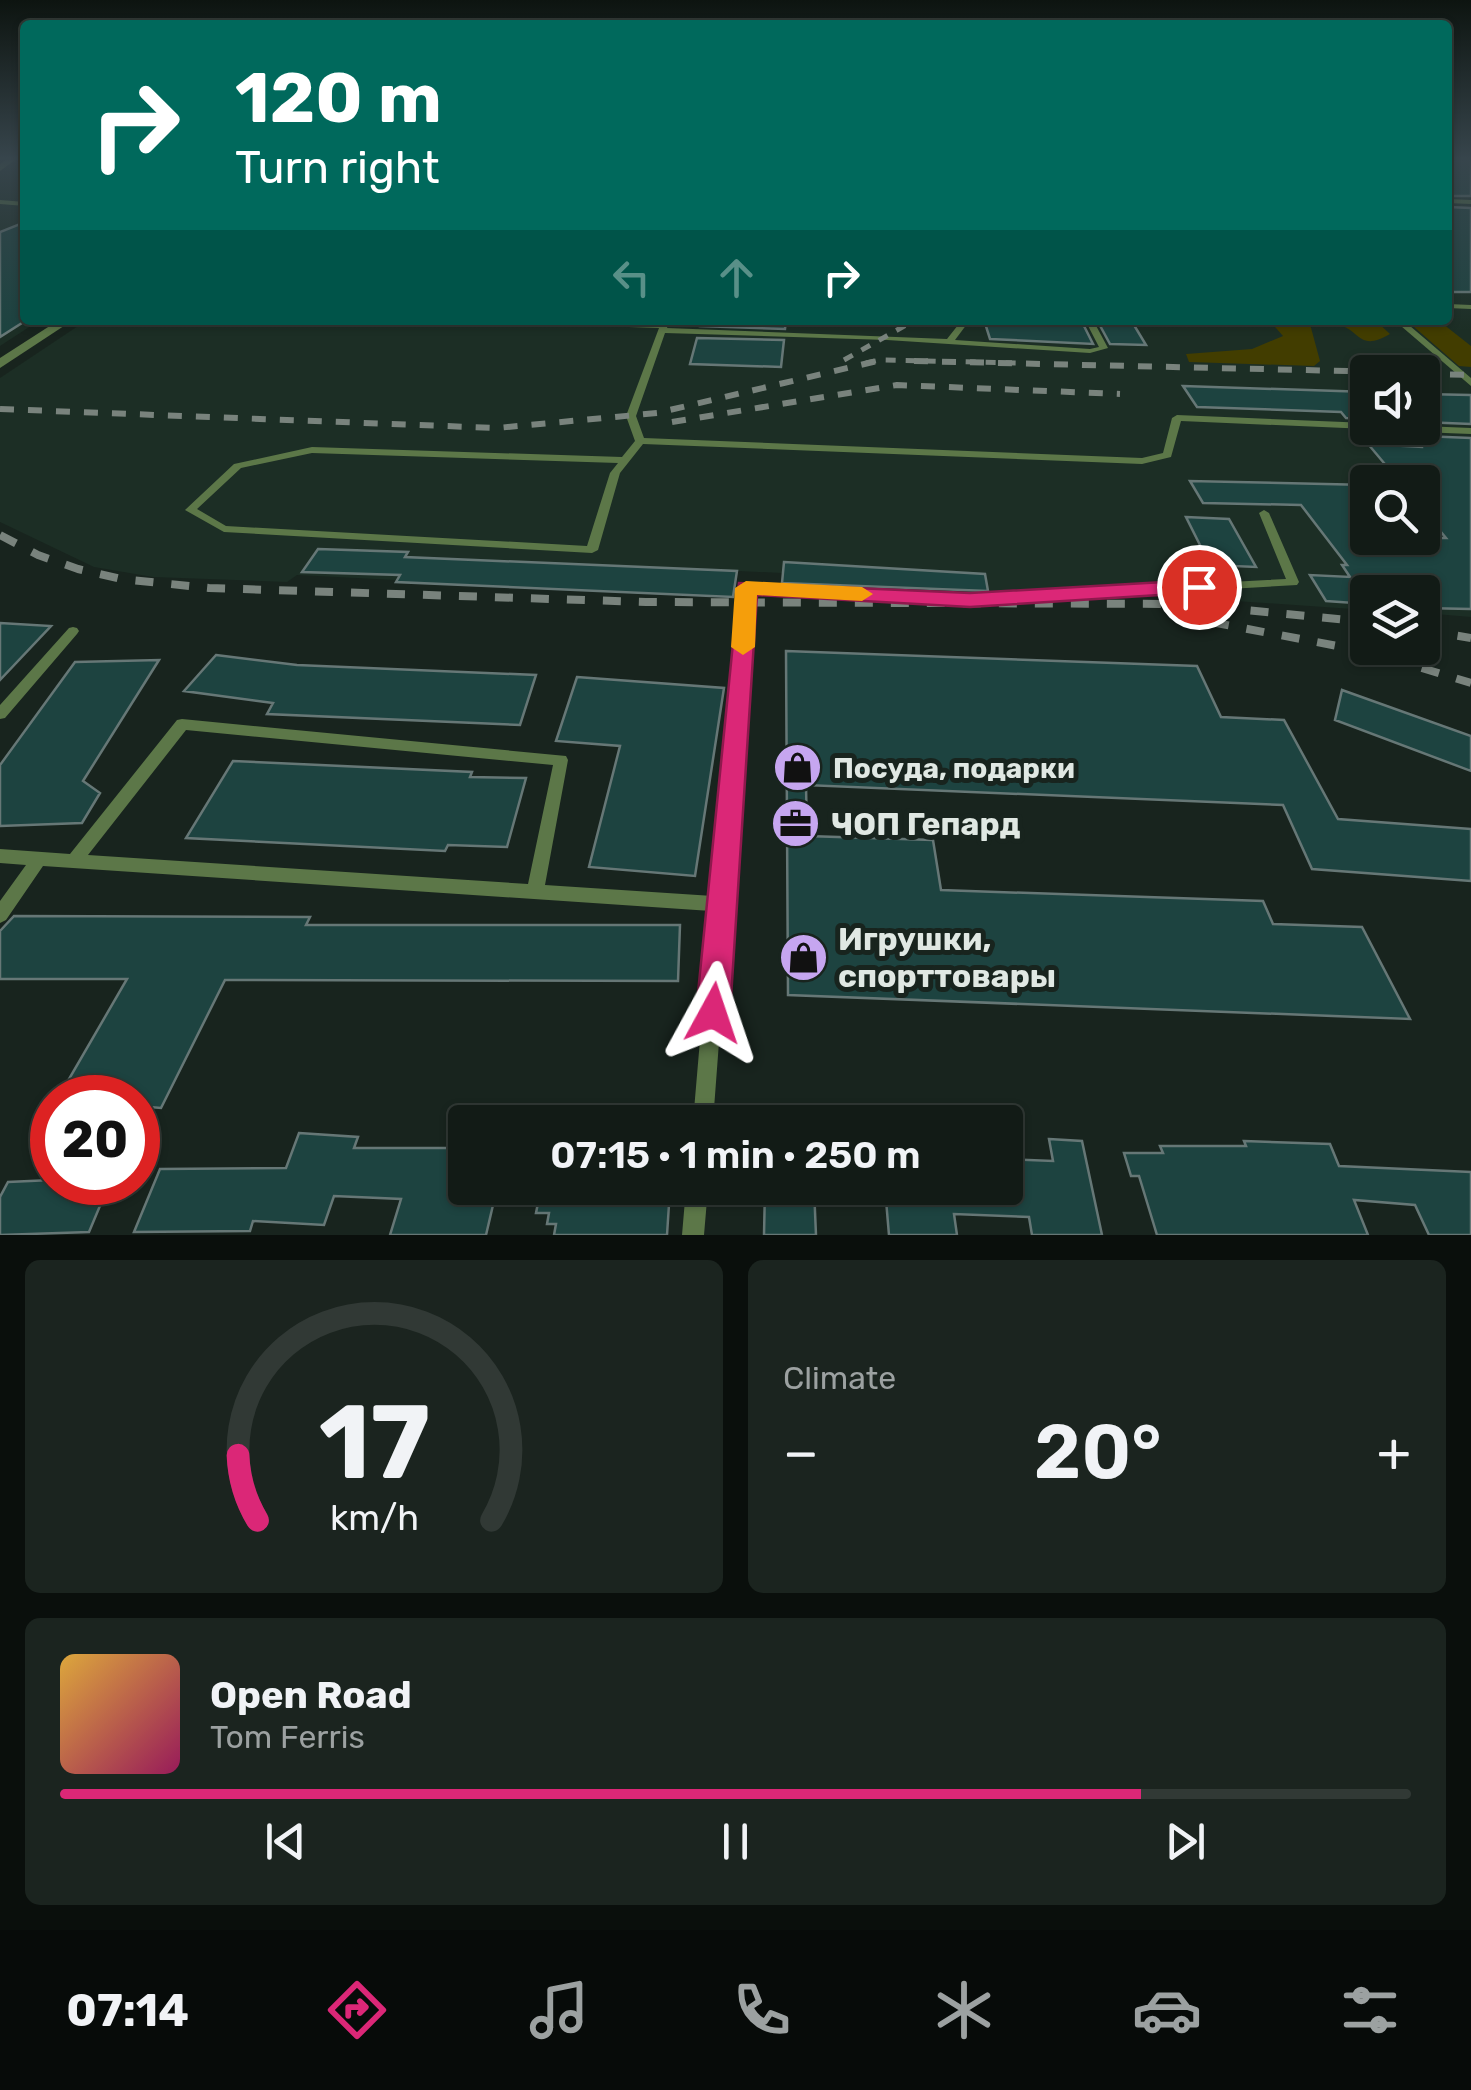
<!DOCTYPE html>
<meta charset="utf-8">
<style>
:root{--surface:#121b16;--page:#1b241f;--text:#f1f3f6;--muted:#9ca1a1;--line:#313935;--accent:#db2777}
body{margin:0;font-family:Rubik,sans-serif;background:var(--page);color:var(--text);height:100vh;display:flex;flex-direction:column;font-size:38px;white-space:nowrap}
*{box-sizing:border-box;margin:0}
p{font-size:32px;color:var(--muted)}
.icon{flex:none;width:55px;height:55px;fill:none;stroke:currentColor;stroke-width:2;stroke-linecap:round;stroke-linejoin:round}
.map{position:relative;height:1235px;overflow:hidden}
.details{display:flex;flex-direction:column;gap:25px;padding:25px;background:#0a0f0c;flex:1}
.details>*{flex:none}
.top-card{position:absolute;left:20px;top:20px;width:1432px;height:305px;border-radius:10px;box-shadow:0 2px 8px #0004,0 0 0 2px var(--line);background:#00695c;color:#fff;overflow:hidden}
.fabs{position:absolute;left:1350px;top:355px;display:grid;gap:20px}
.fabs a{display:grid;place-items:center;width:90px;height:90px;border-radius:10px;background:var(--surface);box-shadow:0 2px 8px #0004,0 0 0 2px var(--line);font-size:50px}
.speed{position:absolute;left:30px;top:1075px;display:flex;gap:20px;font-size:50px;font-weight:700;text-align:center}
.speed>*{display:grid;place-content:center;width:130px;height:130px;border-radius:50%;background:var(--surface);box-shadow:0 2px 8px #0004,0 0 0 2px var(--line);line-height:1}
.speed .limit{border:15px solid #d22;background:#fff;color:#111}
.pin{position:absolute;display:grid;place-items:center;width:85px;height:85px;color:#fff;margin:-42px;border:5px solid #fff;border-radius:50%;box-shadow:0 2px 10px #0007}
.me{position:absolute;width:110px;margin:-55px;rotate:5deg;stroke-linejoin:round;filter:drop-shadow(0 0 8px #0008)}
.turn{display:flex;align-items:center;gap:35px;height:210px;padding:0 50px;font-size:45px}
.turn .icon{width:130px;height:130px;stroke-width:2.5}
.turn b{display:block;font-size:70px;line-height:85px}
.lanes{display:flex;align-items:center;height:95px;padding:0 50px;background:#0003;justify-content:center;gap:50px;direction:ltr}
.lanes .off{opacity:.35}
.big{font-size:75px;font-weight:600;line-height:1.1}
.details .card{flex:1;display:flex;flex-direction:column;justify-content:center;gap:15px;min-width:0;padding:0 35px;border-radius:15px;background:var(--page)}
.details .dial{align-items:center;gap:0}
.dial svg{height:260px;overflow:visible;fill:none;stroke:var(--line);stroke-width:7;stroke-linecap:round;text-anchor:middle}
.dial text{fill:var(--text);stroke:none}
.song{display:flex;align-items:center;gap:30px}
.cover{width:120px;height:120px;border-radius:15px;background:linear-gradient(135deg,hsl(40 70% 55%),hsl(330 70% 35%))}
.played{height:10px;border-radius:5px;background:linear-gradient(90deg,var(--accent) 80%,var(--line) 80%)}
.keys{display:flex;justify-content:space-around;direction:ltr}
.heat{display:flex;justify-content:space-between;align-items:center;font-size:55px;direction:ltr}
.details .tiles{flex:1;display:grid;gap:25px;grid-template-columns:1fr 1fr}
.card:last-child{grid-column:span 2}
.trip{position:absolute;left:448px;top:1105px;width:575px;height:100px;border-radius:10px;background:var(--surface);box-shadow:0 2px 8px #0004,0 0 0 2px var(--line);font-weight:600;line-height:100px;text-align:center}
.tab-bar{display:flex;height:160px;justify-content:space-around;align-items:center;background:#070b09;color:var(--muted)}
.tab-bar .icon{width:70px;height:70px}
.tab-bar .current{color:var(--accent)}
.tab-bar b{font-size:45px;color:var(--text)}
.map>svg:first-child{display:block}
</style>
<div class="map">
<svg width="1471" height="1235" viewBox="0 0 1471 1235">
<rect width="100%" height="100%" fill="#18241e"/>
<path fill="#1c2e25" fill-rule="evenodd" d="M0 157H25V162L14 169 25 170V320H40L0 346Z
M1448 157H1471V617L1423 613 1422 592H1368L1367 610 1178 597 1033 593 989 596 782 584V573L738 571 733 597 297 575 287 582 153 577 94 567 0 522V378L87 320H1448ZM1368 372H1422V428H1368ZM1368 482H1422V538H1368Z"/>
<path fill="#423d00" d="M1269 320H1375L1390 334C1358 353 1361 329 1336 324 1328 323 1318 324 1310 324L1320 361 1314 366 1189 362 1186 354 1252 349 1283 336Z
M1406 320H1438L1471 346V367L1459 366Z"/>
<path fill="#1d4340" stroke="#667776" stroke-width="2.5" d="M1448 157H1471V196H1448Z
M1448 207 1471 208V292H1448Z
M25 222V321L0 337V232Z
M701 320H786L785 329 700 326Z
M984 320H1081L1093 344 990 339Z
M1097 320H1131L1146 345 1110 344Z
M697 338 784 340 781 367 690 364Z
M1183 386 1368 392V419L1346 418 1341 412 1197 407Z
M1422 394 1471 395V424L1422 422Z
M1422 436 1471 438V609L1422 608V592H1368V604L1326 601 1310 575 1350 577 1342 565H1347L1301 505 1203 503 1190 481 1368 485V538H1446L1422 509V482H1400L1368 444 1422 447Z
M1186 517 1229 519 1256 567 1210 565Z
M318 549 408 552 405 557 737 571 733 597 396 582 400 575 302 572Z
M784 562 985 574 988 591 782 583Z
M0 623 51 626 0 680Z
M786 651 1197 666 1221 717 1284 720 1338 819 1471 829V881L1312 869 1283 805 806 785 807 836 933 840 941 890 1263 901 1273 924 1362 927 1410 1019 788 995Z
M216 655 297 665 536 675 520 725 267 714 273 703 184 691Z
M159 660 83 781 100 793 82 823 0 826V765L75 662Z
M577 677 724 688 695 876 589 867 620 746 556 741Z
M1342 690 1471 736V771L1335 720Z
M233 761 472 772 470 777 526 778 507 847 448 845 445 851 186 838Z
M14 916 310 917 306 925H680L678 981 225 980 161 1108 138 1106V1098H58L127 979H0V931Z
M299 1133 358 1137 354 1148H465V1188H497L486 1235H390L401 1199 334 1196 324 1225 253 1221 250 1231 134 1232 160 1169 286 1168Z
M1049 1139 1082 1141 1102 1235H1032L1029 1217 954 1214 957 1235H889L885 1188H1005V1159L1053 1161Z
M1244 1141 1330 1144 1339 1166 1471 1172V1235H1429L1415 1205 1354 1200 1368 1235H1157L1139 1176H1131L1124 1153H1163L1160 1146H1246Z
M52 1180 110 1182 89 1232 0 1235V1197L8 1182Z
M541 1188 670 1189 667 1235H554L556 1224H547L549 1213H536Z
M765 1188H814L816 1235H764Z"/>
<g fill="none" stroke-linecap="round" stroke-linejoin="round">
<path fill="#5c7748" fill-rule="evenodd" d="M1448 199 1471 200V204L1448 203Z
M0 200 25 202V206L0 204Z
M1448 304 1471 305V309L1448 308Z
M476 320 661 324 662 320H670L667 328 947 339 962 320H970L955 340 1090 349 1099 347 1085 320H1093L1108 348 1090 353 887 340 665 333 636 416 644 438 1142 458 1163 453 1172 418 1177 415 1368 423V428H1372L1368 429 1181 421 1171 457 1142 464 643 444 620 473 598 550 592 553 224 532 185 510 234 464 312 447 622 457 635 441 626 416 659 328 480 322ZM312 453 618 463 610 473 587 546 226 526 197 509 241 468Z
M1394 320H1403L1471 378V386Z
M1422 426 1471 428V434L1393 431 1388 428Z
M1264 510 1269 513 1299 582 1297 585 970 604 752 592 729 900 732 904 729 909 713 1122H693L711 911 43 866 6 920 0 923V901L26 865 0 863V849L70 854 177 720 182 719 566 756 568 760 545 885 713 896 742 585 970 596 1286 579 1259 513ZM186 730 553 765 528 884 88 855Z
M73 627 77 628 79 631 77 634 5 718 0 719V705L69 628Z
M686 1188H708L704 1235H682Z"/>
<path fill="#5c7748" fill-rule="evenodd" d="M10 157H19L0 171V164Z"/>
<path fill="#5c7748" fill-rule="evenodd" d="M59 320H73L0 368V358Z"/>
<path stroke="#79837d" stroke-width="5" stroke-dasharray="10 10" stroke-linecap="butt" d="M844 360 915 320
M866 363 880 360 1020 363"/>
<path stroke="#79837d" stroke-width="6" stroke-dasharray="14 14" stroke-linecap="butt" d="M914 361 1389 372
M1422 374 1471 375
M0 409 497 428 657 413 877 361
M672 422 897 385 1120 394"/>
<path stroke="#79837d" stroke-width="8" stroke-dasharray="18 18" stroke-linecap="butt" d="M0 535 38 555 78 569 121 579 209 588 646 602 1183 604 1368 622
M1211 622 1369 652 1471 683
M1422 630 1471 638"/>
</g>
<linearGradient id="sky" x2="0" y2="1"><stop stop-color="#0d1410"/><stop offset="0.48" stop-color="#37454c"/><stop offset="1" stop-color="#37454c" stop-opacity="0"/></linearGradient>
<rect width="1471" height="330" fill="url(#sky)"/>
<path fill="#db2777" stroke="#8e194d" stroke-width="2.5" d="M1199 580 1207 582 1210 587 1207 592 970 607 757 595 730 1013 725 1025 713 1029 701 1025 696 1013 739 583 970 593Z"/>
<path fill="#f59e0b" d="M746 581 862 587 873 594 862 601 757 595 755 647 743 655 731 647 735 588Z"/>
<defs>
<symbol id="shop-disc" viewBox="-11 -11 22 22"><circle r="9.5" fill="#c6a6f0" stroke="#18241e"/><path d="M-5-2.5h2.3a2.7 3.5 0 0 1 5.4 0H5L5.5 6h-11ZM-1.5-2.5h3a1.5 2.3 0 0 0-3 0Z" fill="#111"/></symbol>
<symbol id="office-disc" viewBox="-11 -11 22 22"><circle r="9.5" fill="#c6a6f0" stroke="#18241e"/><path d="M-6-3h4V-5.5h4V-3h4V5H-6ZM-1-4.5V-3h2v-1.5ZM-6 0V1H6V0Z" fill="#111"/></symbol>
</defs>
<g fill-rule="evenodd">
<use href="#shop-disc" x="770" y="740" width="55" height="55"/>
<use href="#office-disc" x="768" y="796" width="55" height="55"/>
<use href="#shop-disc" x="776" y="930" width="55" height="55"/>
</g>
<g text-anchor="middle" stroke-width="10" stroke-linejoin="round" paint-order="stroke">
<g font-size="28" font-weight="bold" fill="#e0e8e3" stroke="#18241e" text-anchor="start">
<text x="833" y="778">Посуда, подарки</text>
</g>
<g font-size="32" font-weight="bold" fill="#e0e8e3" stroke="#18241e" text-anchor="start">
<text x="831" y="835">ЧОП Гепард</text>
<text x="838" y="950">Игрушки,<tspan x="838" dy="37">спорттовары</tspan></text>
</g>
</g>
</svg>
<div class="fabs">
<a><svg class="icon" aria-label="sound" viewBox="0 0 24 24"><path d="M4 9h4l5-4v14l-5-4H4zM17 9q2 3 0 6"/></svg></a>
<a><svg class="icon" aria-label="search" viewBox="0 0 24 24"><circle cx="10" cy="10" r="6"/><path d="M15 15l6 6"/></svg></a>
<a><svg class="icon" aria-label="layers" viewBox="0 0 24 24"><path d="M12 4l9 5-9 5-9-5zM3 14l9 5 9-5"/></svg></a>
</div>
<div class="speed"><div class="limit">20</div></div>
<div class="pin" style="left:1199px;top:587px;background:#d93025"><svg class="icon" aria-label="arrive" viewBox="0 0 24 24"><path d="M6 21V4h12l-3 4 3 4H6"/></svg></div>
<svg class="me" style="left:713px;top:1013px" viewBox="-20 -20 40 40"><path d="M0-17L14 15 0 8-14 15z" fill="#db2777" stroke="#fff" stroke-width="4"/></svg>
<div class="trip">07:15 · 1 min · 250 m</div>
<div class="top-card">
<div class="turn"><svg class="icon" aria-label="right" viewBox="0 0 24 24"><path d="M7 20v-9h11M14 6l5 5-5 5"/></svg><div><b>120 m</b>Turn right</div></div>
<div class="lanes"><svg class="icon off" aria-label="left" viewBox="0 0 24 24"><path d="M17 20v-9H6M10 6l-5 5 5 5"/></svg><svg class="icon off" aria-label="ahead" viewBox="0 0 24 24"><path d="M12 20V5M6 11l6-6 6 6"/></svg><svg class="icon" aria-label="right" viewBox="0 0 24 24"><path d="M7 20v-9h11M14 6l5 5-5 5"/></svg></div>
</div>
</div>
<section class="details">
<div class="tiles">
<div class="card dial"><svg viewBox="0 0 100 80">
<path d="M14 69A42 42 0 1 1 86 69"/>
<path d="M14 69A42 42 0 0 1 8 49" stroke="#db2777"/>
<text x="50" y="56" font-size="32" font-weight="700">17</text>
<text x="50" y="72" font-size="11">km/h</text>
</svg></div>
<div class="card"><p>Climate</p>
<div class="heat"><a>−</a><b class="big">20°</b><a>+</a></div>
</div>
<div class="card">
<div class="song"><i class="cover"></i><div><b>Open Road</b><p>Tom Ferris</p></div></div>
<div class="played"></div>
<div class="keys"><svg class="icon" aria-label="previous" viewBox="0 0 24 24"><path d="M18 5L8 12l10 7zM5 5v14"/></svg><svg class="icon" aria-label="pause" viewBox="0 0 24 24"><path d="M8 5v14M16 5v14"/></svg><svg class="icon" aria-label="next" viewBox="0 0 24 24"><path d="M6 5l10 7-10 7zM19 5v14"/></svg></div>
</div>
</div>
</section>
<nav class="tab-bar">
<b>07:14</b>
<svg class="icon current" aria-label="directions" viewBox="0 0 24 24"><path d="M12 3l9 9-9 9-9-9zM9 14v-3h6M13 9l2 2-2 2"/></svg>
<svg class="icon" aria-label="music" viewBox="0 0 24 24"><path d="M9 18V5l10-2v13"/><circle cx="6" cy="18" r="3"/><circle cx="16" cy="16" r="3"/></svg>
<svg class="icon" aria-label="phone" viewBox="0 0 24 24"><path d="M5 4h4l2 5-3 2q2 4 5 5l2-3 5 2v4C11 20 4 13 5 4z"/></svg>
<svg class="icon" aria-label="climate" viewBox="0 0 24 24"><path d="M12 3v18M4 7l16 10M4 17L20 7"/></svg>
<svg class="icon" aria-label="car" viewBox="0 0 24 24"><path d="M5 17H2v-5l4-1 3-4h7l3 4 3 1v5h-3M9 17h6M6 11h13"/><circle cx="7" cy="17" r="2"/><circle cx="17" cy="17" r="2"/></svg>
<svg class="icon" aria-label="filters" viewBox="0 0 24 24"><path d="M4 7h16M4 17h16"/><circle cx="9" cy="7" r="2"/><circle cx="15" cy="17" r="2"/></svg>
</nav>
